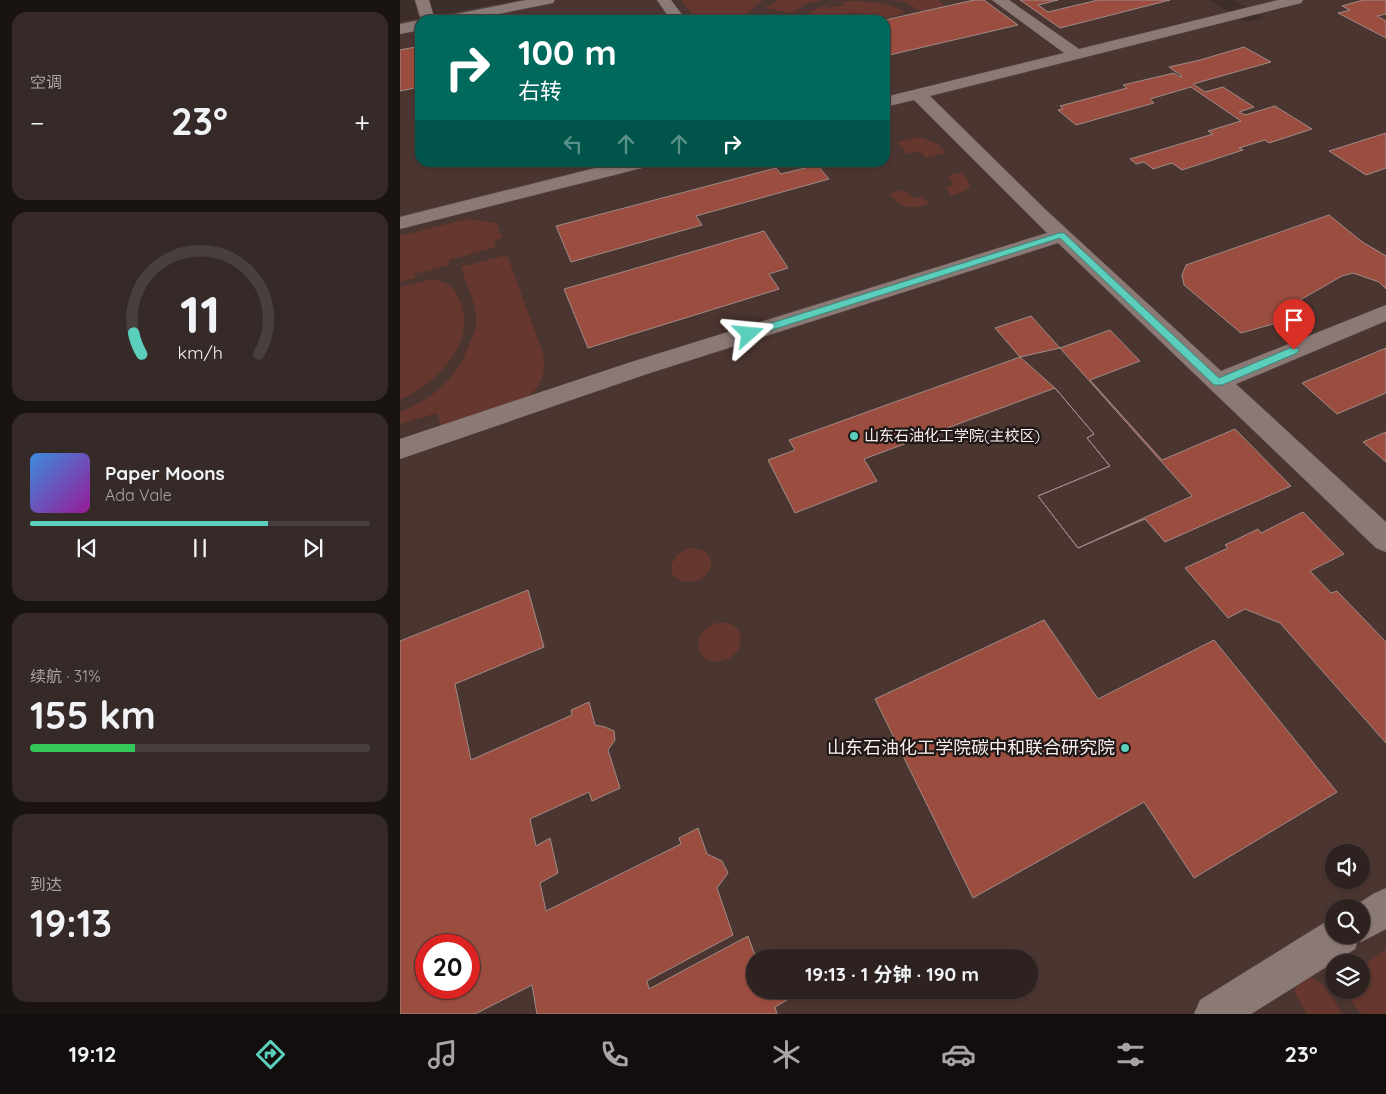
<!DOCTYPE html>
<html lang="zh">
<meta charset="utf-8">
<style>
:root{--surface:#2e2220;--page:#362a29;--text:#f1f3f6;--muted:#a7a4a5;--line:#493f3e;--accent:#5bcebc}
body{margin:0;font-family:Quicksand,"Noto Sans SC",sans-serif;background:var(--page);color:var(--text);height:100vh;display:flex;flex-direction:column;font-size:19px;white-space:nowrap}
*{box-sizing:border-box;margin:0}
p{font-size:16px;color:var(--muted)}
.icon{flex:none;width:28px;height:28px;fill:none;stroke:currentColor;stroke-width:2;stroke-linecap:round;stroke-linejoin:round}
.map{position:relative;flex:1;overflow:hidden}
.details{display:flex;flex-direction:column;gap:12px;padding:12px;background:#191312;width:400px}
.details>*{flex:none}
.top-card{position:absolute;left:15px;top:15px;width:475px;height:152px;border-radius:15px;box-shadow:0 1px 4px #0004,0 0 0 1px var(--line);background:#00695c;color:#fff;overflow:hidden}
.buttons{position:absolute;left:925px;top:844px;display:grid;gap:10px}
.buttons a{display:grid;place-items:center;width:45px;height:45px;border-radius:50%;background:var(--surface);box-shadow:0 1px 4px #0004,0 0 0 1px var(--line);font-size:25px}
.speed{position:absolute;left:15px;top:934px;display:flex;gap:10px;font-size:25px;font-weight:700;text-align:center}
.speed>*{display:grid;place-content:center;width:65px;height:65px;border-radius:50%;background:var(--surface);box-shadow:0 1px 4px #0004,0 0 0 1px var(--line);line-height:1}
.speed .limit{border:8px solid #d22;background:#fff;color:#111}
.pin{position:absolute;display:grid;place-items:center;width:42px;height:42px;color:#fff;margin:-51px -21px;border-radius:50% 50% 50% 0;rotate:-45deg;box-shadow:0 0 5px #0007}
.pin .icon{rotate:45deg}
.me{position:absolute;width:55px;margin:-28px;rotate:72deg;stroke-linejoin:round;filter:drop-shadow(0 0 4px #0008)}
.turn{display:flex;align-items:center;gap:18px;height:105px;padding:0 20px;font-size:22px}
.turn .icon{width:65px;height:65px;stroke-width:2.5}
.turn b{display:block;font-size:35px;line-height:42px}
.lanes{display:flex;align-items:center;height:48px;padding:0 20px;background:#0003;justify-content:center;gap:25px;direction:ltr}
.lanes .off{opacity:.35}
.big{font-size:38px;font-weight:700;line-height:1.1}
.details .tile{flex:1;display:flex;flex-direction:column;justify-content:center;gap:8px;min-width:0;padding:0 18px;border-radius:15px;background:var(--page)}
.details .dial{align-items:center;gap:0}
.dial svg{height:130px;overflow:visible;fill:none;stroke:var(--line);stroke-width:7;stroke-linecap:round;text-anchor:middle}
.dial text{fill:var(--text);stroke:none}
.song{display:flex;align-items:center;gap:15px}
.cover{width:60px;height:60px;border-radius:8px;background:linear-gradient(135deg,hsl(210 70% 55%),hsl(300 70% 35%))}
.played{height:5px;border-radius:2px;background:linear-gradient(90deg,var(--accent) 70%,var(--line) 70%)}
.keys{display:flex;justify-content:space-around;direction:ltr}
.heat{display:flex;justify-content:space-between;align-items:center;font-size:28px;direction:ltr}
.charge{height:8px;border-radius:4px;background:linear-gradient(90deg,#34c759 31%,var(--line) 0)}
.trip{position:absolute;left:346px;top:949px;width:292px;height:50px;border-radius:25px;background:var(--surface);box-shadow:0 1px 4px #0004,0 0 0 1px var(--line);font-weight:700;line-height:50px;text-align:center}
.menu{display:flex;height:80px;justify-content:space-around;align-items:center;background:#120e0d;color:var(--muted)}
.menu .icon{width:35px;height:35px}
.menu .active{color:var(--accent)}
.menu b{font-size:22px;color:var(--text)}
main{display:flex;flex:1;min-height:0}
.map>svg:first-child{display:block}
</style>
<main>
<section class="details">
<div class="tile"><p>空调</p>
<div class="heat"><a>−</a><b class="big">23°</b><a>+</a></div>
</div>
<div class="tile dial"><svg viewBox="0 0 100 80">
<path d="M14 69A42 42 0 1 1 86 69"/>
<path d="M14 69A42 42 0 0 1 9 56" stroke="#5bcebc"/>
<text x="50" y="56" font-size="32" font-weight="700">11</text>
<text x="50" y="72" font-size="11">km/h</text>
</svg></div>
<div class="tile">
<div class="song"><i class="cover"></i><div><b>Paper Moons</b><p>Ada Vale</p></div></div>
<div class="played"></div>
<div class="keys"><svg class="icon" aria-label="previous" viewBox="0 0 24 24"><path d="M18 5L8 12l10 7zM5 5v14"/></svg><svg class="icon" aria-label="pause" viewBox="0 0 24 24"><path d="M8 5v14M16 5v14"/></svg><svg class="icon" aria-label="next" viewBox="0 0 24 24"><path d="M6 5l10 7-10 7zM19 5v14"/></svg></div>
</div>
<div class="tile"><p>续航 · 31%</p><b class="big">155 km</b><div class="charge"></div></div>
<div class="tile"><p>到达</p><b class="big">19:13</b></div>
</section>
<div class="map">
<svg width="986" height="1014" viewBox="0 0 986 1014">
<rect width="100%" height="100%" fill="#3d2e2b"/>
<path fill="#4b3530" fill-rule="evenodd" d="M118 0H809L847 22 865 18 834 0H986V1014H0V22ZM20 20H485V162H20ZM934 852H961V880H934ZM934 908H961V935H934ZM26 945H69V988H26ZM355 958H630V990H355ZM934 962H961V990H934Z"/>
<path fill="#65372e" d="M281 0H363L338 20H297Z
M378 0H420L406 4 393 13 366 8Z
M495 0H538L546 6 521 12 508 3Z
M451 1C470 2 490 2 506 13L479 20 467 14 452 13 439 15 430 20H401C407 11 417 8 426 6L429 8 444 5 442 2Z
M519 137 538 144 546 153 526 158 520 151 507 154 497 142Z
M561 172 568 180 570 186 567 190 552 196 546 188 552 186 551 180 547 176Z
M503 190 515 198 522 197 529 204C509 210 503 208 489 194Z
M67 219 97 223 102 238 94 240 96 247 49 260 50 265 15 274V278L0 282V236Z
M107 255 143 353C146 373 142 388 124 399L41 426 37 413 0 424V412C33 399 57 378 69 345 71 339 75 332 76 327 79 308 66 285 61 267Z
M32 279C50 283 55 286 61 304 76 346 34 384 0 400V287Z
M289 548C303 548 313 553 311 568 303 582 287 587 273 576L271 565 277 555Z
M316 623C357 618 343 673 305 659 292 645 300 629 316 623Z
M986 949V1014H961L943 990H961V967Z
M903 971 924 986 943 1014H907L894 992Z"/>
<path fill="#9b4e40" stroke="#9e8b88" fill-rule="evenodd" d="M574 0H584L618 25 485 56V20Z
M620 0H658L638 5 648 12 698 0H770L660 28Z
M963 0H986V14L977 16 986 21V38L938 13 950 10 942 6Z
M20 46V87L0 91V50Z
M844 47 871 62 793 84 805 92 823 87 854 107 839 112 845 115 875 106 912 129 869 143 865 140 839 148 843 150 782 170 772 163 753 169 744 162 736 164 730 159 813 134 808 131 841 121 791 87 750 99 754 103 676 125 658 110 663 109 660 106 727 88 723 85 774 73 780 77 782 76 769 67 800 60Z
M986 133V168L966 175 929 151Z
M417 165 429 179 296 216 302 225 171 262 156 226 376 168 381 174Z
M929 215 961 241 986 256V289L979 282 953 273 942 276 888 307 873 324 841 333 784 285 782 275 786 265Z
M364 231 388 268 369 274 379 289 188 348 164 289Z
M631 316 660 348 710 330 740 361 690 380 762 460 835 429 891 486 765 542 745 519 678 548 638 496 710 466 687 438 694 434 655 388 464 459 477 481 395 513 368 460 395 450 389 440 620 357 595 328Z
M660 348 792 496 678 548 638 496 710 466 687 438 694 434 655 388 620 357Z
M986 348V393L937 414 902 383Z
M986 432V462L963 442Z
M903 512 944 554 910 571 931 593 937 591 986 642V743L880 623 845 609 828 618 785 568 828 548 825 545 858 529 861 533Z
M128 590 144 647 55 684 71 760 172 715 171 710 189 702 195 725 205 727 214 731 215 740 208 750 220 788 192 801 189 792 130 819 136 846 150 838 158 873 140 883 146 911 281 844 279 838 298 828 307 854 322 861 328 873 317 888 333 935 247 981 249 989 348 936 356 958 355 990H395L397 994 375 1007 377 1014H137L132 985 75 1014H0V641ZM26 945H69V988H26Z
M644 620 698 699 814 640 937 792 794 878 744 802 573 898 475 699Z"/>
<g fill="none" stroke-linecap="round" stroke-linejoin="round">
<defs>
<path id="minor" d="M15 0H29L35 20H21Z
M126 0H155L153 3 148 4 69 20H39L41 17Z
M257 0H271L286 20H271Z
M592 0H609L679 49 878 0H903L901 3 530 96 646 210 821 371 986 305V321L836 384 986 522V552L976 548 658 243 247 374 0 459V439L231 362 647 233 514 100 485 107V97L664 53Z
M20 20V30L0 34V24Z
M219 162H252L250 166 0 229V217Z
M986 888V929L961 942 958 941 955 949 851 1014H794L800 1000 927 921 934 919V935H961V908H951L973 894Z"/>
</defs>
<use href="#minor" stroke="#574a48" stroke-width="1"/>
<use href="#minor" fill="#8b7975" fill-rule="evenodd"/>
</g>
<path fill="#5bcebc" stroke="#3b867a" d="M659 233H664L819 378 890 348H897L899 350 897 353 822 385H814L660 238 353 336 349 337 345 334 346 331Z"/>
<g fill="#5bcebc" stroke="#1f1817" stroke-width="2">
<circle cx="454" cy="436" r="5"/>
<circle cx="725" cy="748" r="5"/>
</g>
<g text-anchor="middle" stroke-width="4.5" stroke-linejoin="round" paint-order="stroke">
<g font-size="15" fill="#faf0ee" stroke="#1f1817" text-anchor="start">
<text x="464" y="441">山东石油化工学院(主校区)</text>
</g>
<g font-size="18" fill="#faf0ee" stroke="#1f1817" text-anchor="end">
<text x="715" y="754">山东石油化工学院碳中和联合研究院</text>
</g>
</g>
</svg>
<div class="buttons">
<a><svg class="icon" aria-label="sound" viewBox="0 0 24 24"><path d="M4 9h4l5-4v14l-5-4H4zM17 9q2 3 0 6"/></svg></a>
<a><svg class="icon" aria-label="search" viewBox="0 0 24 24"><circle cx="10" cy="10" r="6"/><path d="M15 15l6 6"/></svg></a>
<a><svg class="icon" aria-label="layers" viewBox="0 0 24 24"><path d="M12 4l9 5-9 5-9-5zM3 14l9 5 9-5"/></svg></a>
</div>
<div class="speed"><div class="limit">20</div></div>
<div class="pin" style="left:894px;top:350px;background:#d93025"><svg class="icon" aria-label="arrive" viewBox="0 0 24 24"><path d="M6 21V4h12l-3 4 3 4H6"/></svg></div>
<svg class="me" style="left:349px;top:334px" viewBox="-20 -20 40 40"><path d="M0-17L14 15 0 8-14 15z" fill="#5bcebc" stroke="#fff" stroke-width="4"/></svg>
<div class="trip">19:13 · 1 分钟 · 190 m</div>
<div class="top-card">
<div class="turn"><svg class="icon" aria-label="right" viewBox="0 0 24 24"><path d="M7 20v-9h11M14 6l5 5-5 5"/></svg><div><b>100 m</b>右转</div></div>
<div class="lanes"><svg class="icon off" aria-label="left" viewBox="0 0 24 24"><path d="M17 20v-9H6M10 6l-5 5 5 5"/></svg><svg class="icon off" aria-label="ahead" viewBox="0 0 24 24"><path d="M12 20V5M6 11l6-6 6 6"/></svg><svg class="icon off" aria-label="ahead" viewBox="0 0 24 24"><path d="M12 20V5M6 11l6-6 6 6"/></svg><svg class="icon" aria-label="right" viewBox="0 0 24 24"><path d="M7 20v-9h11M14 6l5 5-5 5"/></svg></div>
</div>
</div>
</main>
<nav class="menu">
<b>19:12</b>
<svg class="icon active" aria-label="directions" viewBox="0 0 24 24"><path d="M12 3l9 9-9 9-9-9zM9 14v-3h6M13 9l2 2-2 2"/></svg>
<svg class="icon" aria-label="music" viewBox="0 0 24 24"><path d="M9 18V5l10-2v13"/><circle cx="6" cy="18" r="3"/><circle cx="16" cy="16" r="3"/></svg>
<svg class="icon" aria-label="phone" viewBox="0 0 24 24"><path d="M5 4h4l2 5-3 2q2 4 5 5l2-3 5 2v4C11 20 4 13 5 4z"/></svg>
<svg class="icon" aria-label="climate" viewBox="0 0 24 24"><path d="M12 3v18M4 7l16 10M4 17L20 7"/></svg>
<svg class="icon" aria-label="car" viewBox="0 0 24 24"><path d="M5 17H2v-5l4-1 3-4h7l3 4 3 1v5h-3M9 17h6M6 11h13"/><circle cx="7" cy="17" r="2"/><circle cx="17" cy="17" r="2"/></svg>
<svg class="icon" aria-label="filters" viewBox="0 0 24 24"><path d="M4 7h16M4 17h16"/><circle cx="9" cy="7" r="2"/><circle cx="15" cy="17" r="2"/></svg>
<b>23°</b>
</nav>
